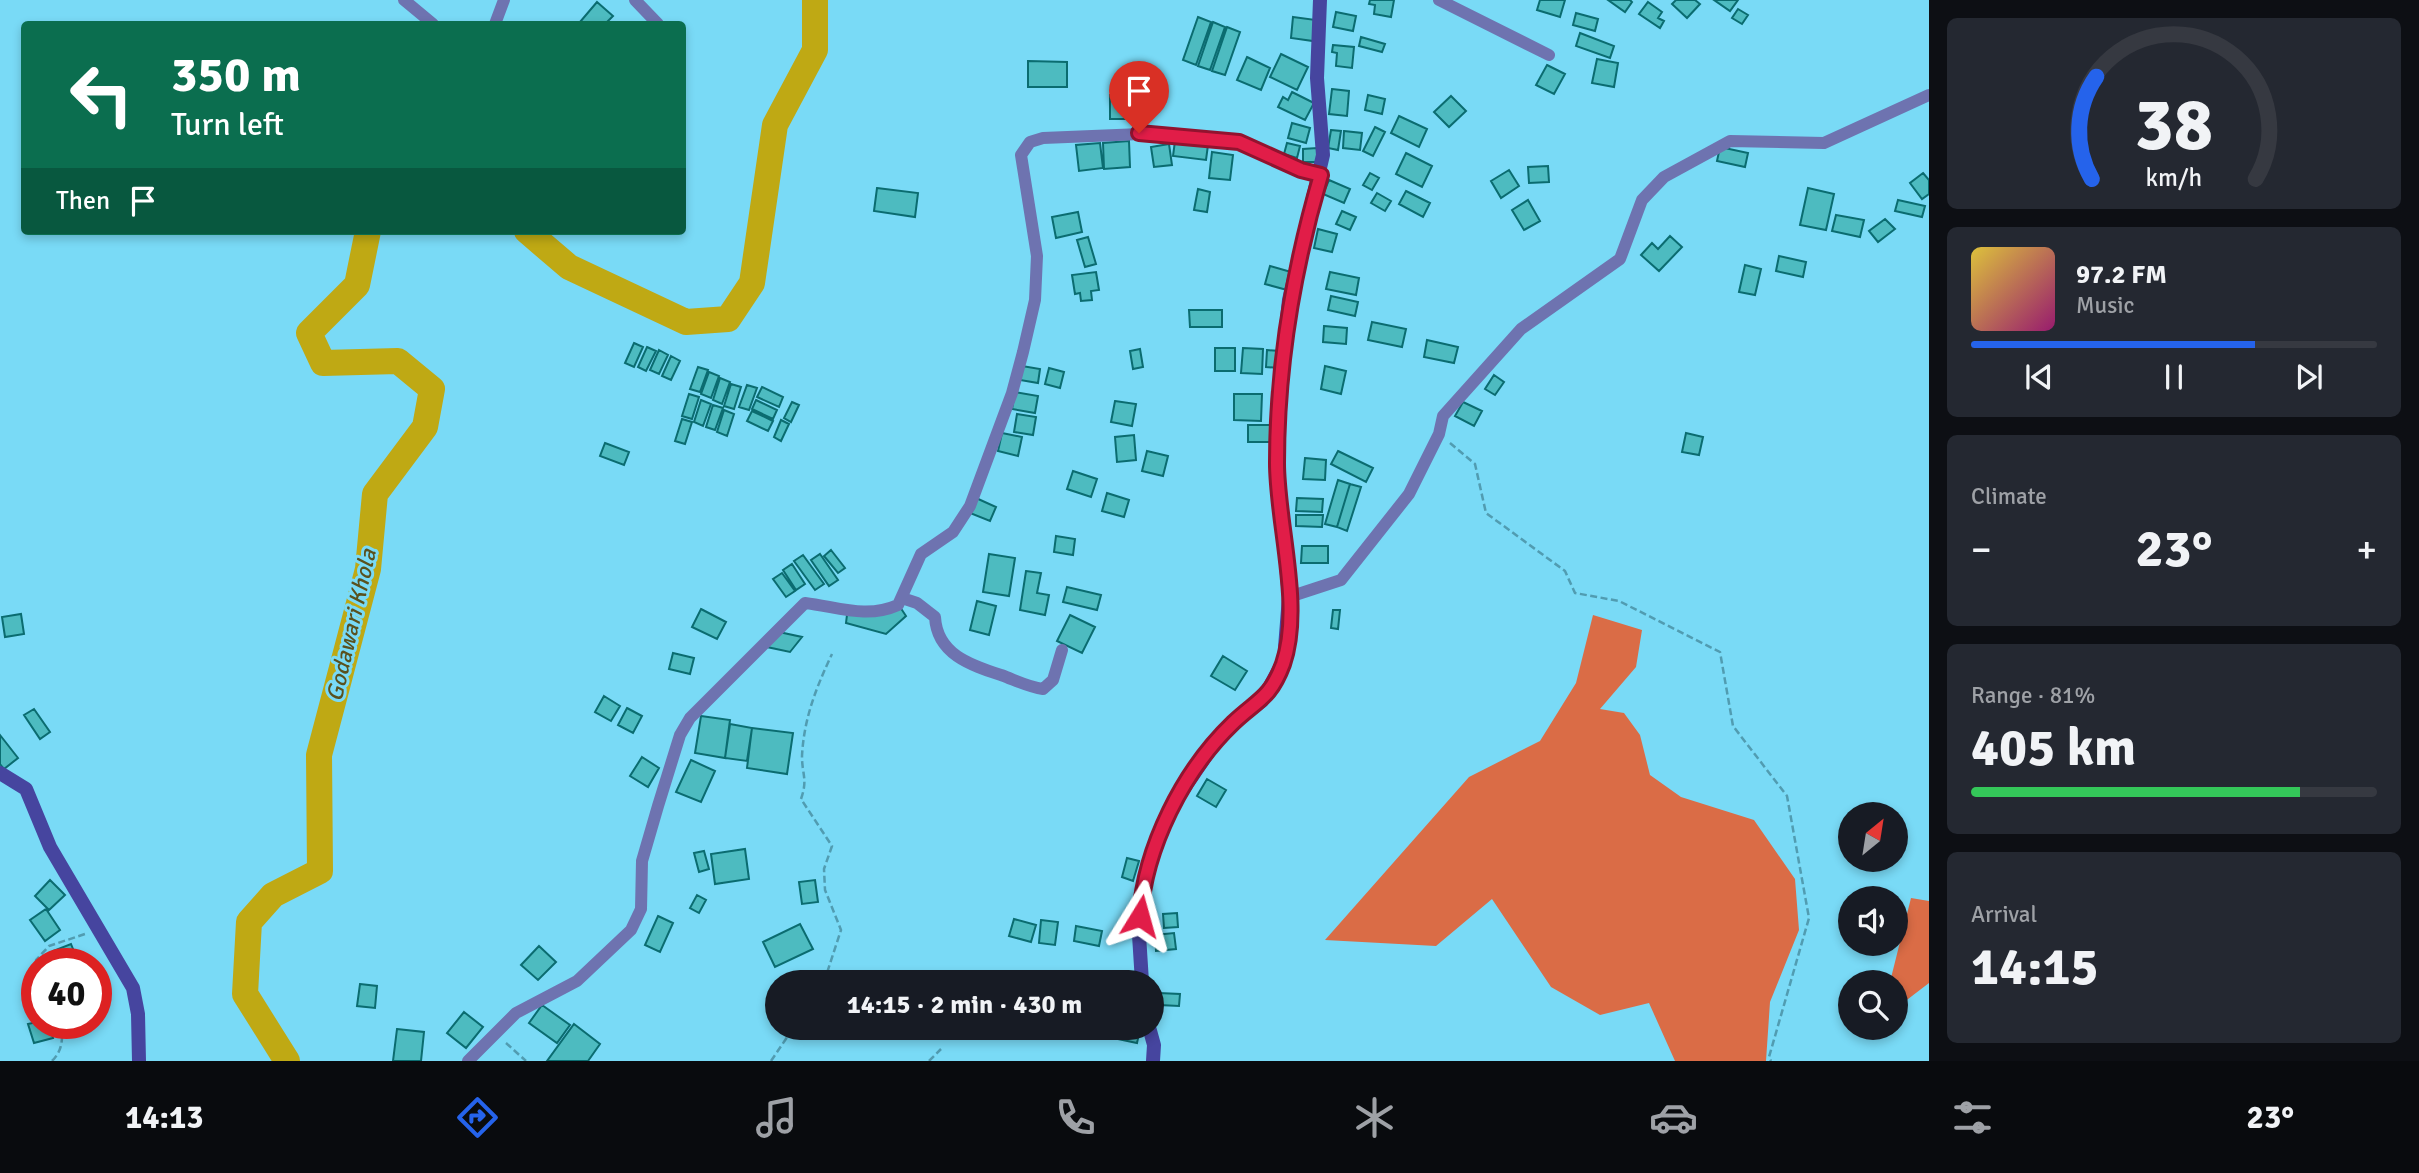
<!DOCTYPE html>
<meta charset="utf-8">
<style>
:root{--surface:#171b24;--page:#242831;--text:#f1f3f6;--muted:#9ea1a6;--line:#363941;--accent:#2563eb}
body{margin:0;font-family:Signika,sans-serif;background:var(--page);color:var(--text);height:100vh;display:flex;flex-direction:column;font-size:26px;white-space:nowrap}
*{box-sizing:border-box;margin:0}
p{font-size:23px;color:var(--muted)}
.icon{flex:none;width:38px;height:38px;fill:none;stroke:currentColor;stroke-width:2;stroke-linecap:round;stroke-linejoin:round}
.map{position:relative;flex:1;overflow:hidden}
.drawer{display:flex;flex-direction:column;gap:18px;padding:18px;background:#0d0f14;width:490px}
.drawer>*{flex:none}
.top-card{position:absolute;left:21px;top:21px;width:665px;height:214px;border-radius:7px;box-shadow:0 4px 10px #0003;background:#0b6e4f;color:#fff;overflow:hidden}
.needle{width:46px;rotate:30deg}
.fabs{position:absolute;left:1838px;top:802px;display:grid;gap:14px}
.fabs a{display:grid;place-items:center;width:70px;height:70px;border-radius:50%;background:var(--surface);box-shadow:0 4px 10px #0003;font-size:35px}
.speed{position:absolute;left:21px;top:948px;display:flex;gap:14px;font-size:35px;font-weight:700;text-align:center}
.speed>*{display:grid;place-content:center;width:91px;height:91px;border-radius:50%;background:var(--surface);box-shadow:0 4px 10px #0003;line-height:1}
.speed .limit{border:10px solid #d22;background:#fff;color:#111}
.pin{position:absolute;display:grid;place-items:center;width:60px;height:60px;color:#fff;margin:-72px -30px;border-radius:50% 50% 50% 0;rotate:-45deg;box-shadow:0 0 7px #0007}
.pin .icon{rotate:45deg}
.me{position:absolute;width:77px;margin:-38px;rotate:8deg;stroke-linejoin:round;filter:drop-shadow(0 0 5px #0008)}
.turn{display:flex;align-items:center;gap:24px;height:147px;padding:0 35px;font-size:32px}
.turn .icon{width:91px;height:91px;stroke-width:2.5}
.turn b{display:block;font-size:49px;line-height:60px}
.then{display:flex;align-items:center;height:66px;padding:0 35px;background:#0003;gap:14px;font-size:26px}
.big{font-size:52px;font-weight:700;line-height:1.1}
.drawer .card{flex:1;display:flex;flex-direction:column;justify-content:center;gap:10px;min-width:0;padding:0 24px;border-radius:10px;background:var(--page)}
.drawer .dial{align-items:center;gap:0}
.dial svg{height:182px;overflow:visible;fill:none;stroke:var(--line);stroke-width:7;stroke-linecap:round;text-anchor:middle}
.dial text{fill:var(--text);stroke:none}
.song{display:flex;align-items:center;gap:21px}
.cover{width:84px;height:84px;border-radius:10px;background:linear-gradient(135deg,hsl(50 70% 55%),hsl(320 70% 35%))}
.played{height:7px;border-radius:4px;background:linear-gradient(90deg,var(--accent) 70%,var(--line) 70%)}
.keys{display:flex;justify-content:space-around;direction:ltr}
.heat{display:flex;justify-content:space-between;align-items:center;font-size:38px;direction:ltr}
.charge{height:10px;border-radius:5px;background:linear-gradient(90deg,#34c759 81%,var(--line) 0)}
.trip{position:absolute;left:765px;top:970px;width:399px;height:70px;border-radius:35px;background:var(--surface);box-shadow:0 4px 10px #0003;font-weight:700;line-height:70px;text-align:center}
.dock{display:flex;height:112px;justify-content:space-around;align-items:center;background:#090b0e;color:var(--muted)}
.dock .icon{width:49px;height:49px}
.dock .active{color:var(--accent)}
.dock b{font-size:32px;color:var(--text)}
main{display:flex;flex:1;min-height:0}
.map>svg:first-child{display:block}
</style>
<main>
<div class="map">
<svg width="1929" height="1061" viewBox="0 0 1929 1061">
<rect width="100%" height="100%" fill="#79daf6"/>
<path fill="#da6c46" d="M1593 615 1642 630 1636 667 1600 709 1624 713 1640 735 1650 775 1681 797 1754 820 1795 879 1799 930 1770 1002 1766 1061H1675L1649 1003 1600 1015 1551 987 1492 899 1436 946 1325 940 1469 777 1540 741 1576 683Z
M1911 898 1929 901V983L1895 1009V982H1890Z"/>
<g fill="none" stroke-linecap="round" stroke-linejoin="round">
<path stroke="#bfa914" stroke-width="26" d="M527 231 569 267 686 322 728 319 752 283 775 125 815 50V0
M287 1061 245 994 249 922 273 895 320 871 319 755 368 569 375 494 425 427 432 389 398 361 323 363 309 333 357 285 368 231"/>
</g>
<path fill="#4dbbc0" stroke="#0b6c70" stroke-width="2" d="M1370 0H1394L1391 17 1374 14 1375 5 1369 4Z
M1540 0H1565L1560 17 1537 10Z
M1608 0H1630L1632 2 1625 12Z
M1676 0H1695L1700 4 1687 18 1672 4Z
M1714 0H1738L1730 11Z
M597 2 613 16 605 24H584L580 22Z
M1648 2 1662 12 1658 18 1664 21 1660 28 1639 14Z
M1738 9 1748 15 1742 24 1732 18Z
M1336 12 1356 16 1353 31 1333 27Z
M1576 13 1598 19 1595 31 1573 25Z
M1198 17 1211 22 1196 65 1183 60Z
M1293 17 1316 20 1313 41 1291 38Z
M1213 22 1225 27 1210 70 1198 66Z
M1227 27 1240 32 1225 75 1212 71Z
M1580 33 1614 46 1610 58 1576 46Z
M1361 37 1385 44 1382 52 1359 46Z
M1333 45 1354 47 1352 68 1336 66 1337 53 1332 52Z
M1281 54 1308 67 1297 90 1270 77Z
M1247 57 1270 68 1261 90 1237 80Z
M1597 59 1618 63 1614 87 1592 83Z
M1028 61 1067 62V87H1028Z
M1547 65 1565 74 1554 94 1536 85Z
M1332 89 1349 91 1347 116 1329 114Z
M1292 92 1314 103 1305 120 1278 107 1283 97 1288 100Z
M1110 95 1127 96V119H1110Z
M1368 95 1385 99 1382 114 1365 110Z
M1451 96 1466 111 1449 127 1434 112Z
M1399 116 1427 129 1419 147 1391 133Z
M1292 123 1310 128 1306 143 1288 138Z
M1375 127 1385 132 1373 156 1363 151Z
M1331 130 1341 131 1338 150 1328 148Z
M1344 131 1362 133 1360 150 1343 148Z
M1129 141 1130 167 1104 169 1103 143Z
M1175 141 1208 145 1206 160 1173 156Z
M1100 143 1103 168 1079 171 1076 145Z
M1287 143 1300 146 1297 158 1284 154Z
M1169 144 1172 165 1154 167 1151 147Z
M1720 147 1748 153 1745 167 1717 161Z
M1317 148V162H1303V149Z
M1212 152 1233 155 1230 180 1209 178Z
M1406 153 1432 166 1422 187 1396 174Z
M1548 166 1549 182 1529 183 1528 167Z
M1509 170 1519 186 1501 198 1491 181Z
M1370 173 1379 178 1372 190 1363 185Z
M1923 173 1929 180V194L1922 199 1910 183Z
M1329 180 1350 189 1344 203 1323 194Z
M877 188 918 193 915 217 874 211Z
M1808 188 1834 194 1826 230 1800 225Z
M1198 189 1210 192 1207 212 1194 210Z
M1406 191 1430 203 1423 217 1399 204Z
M1377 193 1391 201 1385 211 1371 203Z
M1528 200 1540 221 1524 230 1512 210Z
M1898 200 1925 206 1922 217 1895 211Z
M1342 211 1356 217 1350 230 1336 224Z
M1078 212 1082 232 1056 238 1052 217Z
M1836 215 1864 220 1860 237 1832 231Z
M1885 219 1895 229 1878 242 1869 231Z
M1318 229 1337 234 1332 252 1314 248Z
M1670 236 1682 247 1659 271 1641 255 1652 243 1658 249Z
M1088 237 1096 264 1085 267 1077 240Z
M1779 256 1806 262 1803 277 1776 271Z
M1745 265 1761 269 1755 295 1739 292Z
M1270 266 1291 272 1287 290 1265 284Z
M1096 272 1099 290 1091 291 1092 300 1081 301 1080 293 1075 294 1072 275Z
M1330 272 1359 278 1356 295 1326 289Z
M1331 296 1358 302 1355 316 1328 310Z
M1189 310H1222V327H1190Z
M1372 322 1406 329 1402 347 1368 340Z
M1324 326 1347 328 1346 344 1323 342Z
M1427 340 1458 347 1454 363 1424 357Z
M634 343 643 347 634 367 625 363Z
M647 347 656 351 646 371 638 367Z
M1215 348H1235V371H1215Z
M1243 348 1263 349 1262 374 1241 373Z
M1140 349 1143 367 1133 369 1130 351Z
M659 350 668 355 659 374 650 370Z
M1267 350 1280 351 1279 368 1266 367Z
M671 356 680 361 671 380 662 376Z
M1022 366 1040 369 1038 383 1020 380Z
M1325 366 1346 371 1341 394 1321 389Z
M698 367 708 370 700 392 690 389Z
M1049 368 1064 372 1060 388 1045 384Z
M709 372 719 376 711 398 701 394Z
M1494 375 1504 382 1495 395 1485 389Z
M720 378 730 382 722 404 713 400Z
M731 384 741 387 734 409 724 406Z
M747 385 757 388 749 410 739 407Z
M762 387 783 397 779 407 757 397Z
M1015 392 1038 396 1035 413 1012 409Z
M689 394 699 397 692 419 682 416Z
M1234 394H1262L1261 421 1234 420Z
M701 400 711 404 703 426 694 422Z
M756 400 777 410 773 419 752 409Z
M1115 401 1136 404 1132 426 1111 422Z
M792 402 799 405 791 422 784 418Z
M1463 402 1482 411 1474 426 1455 416Z
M713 405 723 408 715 430 706 427Z
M724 410 734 414 727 436 717 432Z
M752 411 773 421 768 431 747 421Z
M1017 414 1036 417 1033 435 1014 432Z
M682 419 692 422 685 444 675 441Z
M781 420 789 424 781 441 774 437Z
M1248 425H1274V442H1248Z
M1002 433 1022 437 1018 456 998 451Z
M1686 433 1703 437 1699 455 1682 452Z
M1134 435 1136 460 1117 462 1115 437Z
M605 443 629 452 624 465 600 456Z
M1147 451 1168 456 1163 476 1142 471Z
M1338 451 1373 468 1366 482 1331 464Z
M1305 458 1326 460 1325 480 1303 479Z
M1073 471 1097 479 1091 497 1067 489Z
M1338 480 1350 484 1337 527 1325 524Z
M1350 484 1361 487 1347 531 1337 527Z
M1107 493 1129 500 1124 517 1102 511Z
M976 498 996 507 990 521 970 513Z
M1297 498 1323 499 1322 512 1296 511Z
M1296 515H1323L1322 527 1296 526Z
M1056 536 1075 539 1073 555 1054 552Z
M1302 546H1328V563H1301Z
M831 550 845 568 838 573 824 556Z
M820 554 838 580 829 586 811 560Z
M989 554 1015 558 1009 596 983 592Z
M803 555 824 584 815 590 794 561Z
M792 564 805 584 796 590 783 570Z
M1026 571 1041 573 1037 593 1049 595 1045 615 1020 610Z
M782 573 795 591 786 597 773 579Z
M1067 587 1101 595 1097 610 1063 602Z
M977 601 996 606 989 635 970 630Z
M900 607 906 616 886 634 846 623 847 615Z
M701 609 726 622 717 639 692 627Z
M1333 610H1340L1338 629 1331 628Z
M21 614 24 634 5 637 2 617Z
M1070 615 1095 627 1082 653 1057 641Z
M779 632 802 637 790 652 767 647Z
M673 653 694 658 690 674 669 669Z
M1223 656 1247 671 1235 690 1211 676Z
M604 696 620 706 611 721 595 712Z
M627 708 642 716 633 733 618 725Z
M34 709 50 732 40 739 24 715Z
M701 716 730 720 725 758 695 753Z
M730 724 752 728 747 761 725 758Z
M752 728 793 733 787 774 747 768Z
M0 735 18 758 4 769 0 764Z
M642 757 659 768 648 787 630 776Z
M691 760 715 771 701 802 676 792Z
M1207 779 1226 790 1216 807 1197 796Z
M745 849 749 879 715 884 711 854Z
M704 851 709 869 699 872 694 853Z
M1127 858 1139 861 1133 881 1122 877Z
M50 880 65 895 49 910 35 896Z
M815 880 818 902 802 904 799 882Z
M697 895 706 900 699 913 690 908Z
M46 909 60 930 45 941 30 920Z
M1177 913 1178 927 1164 928 1163 914Z
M658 916 673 923 660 952 645 945Z
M1014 919 1036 925 1031 942 1009 936Z
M1041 920 1058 922 1055 945 1039 943Z
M800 924 813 949 775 967 763 942Z
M1076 926 1102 931 1099 946 1074 941Z
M1174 933 1176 949 1156 951 1155 935Z
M71 944 79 964H58L53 951Z
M539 946 556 962 538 980 521 965Z
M360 984 377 986 375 1008 357 1006Z
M1159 993 1180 994 1179 1006 1159 1005Z
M542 1005 570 1025 557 1043 529 1023Z
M464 1012 483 1027 466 1048 447 1033Z
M37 1022 49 1024 53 1038 34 1043 28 1024Z
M574 1024 600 1044 588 1061H547Z
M1115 1027 1140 1029 1137 1043 1113 1038Z
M397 1029 424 1032 421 1061H393Z"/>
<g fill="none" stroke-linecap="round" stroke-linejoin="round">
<path stroke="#519cb1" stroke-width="2.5" stroke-dasharray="7 3.5" stroke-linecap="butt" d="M1450 443 1475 464 1486 513 1565 571 1575 593 1619 601 1720 652 1733 726 1787 796 1809 918 1769 1057 1771 1061
M37 973 36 960 49 946 85 934
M824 982 841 930 825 890 824 869 832 846 801 799C808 779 802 775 802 756 804 718 816 688 832 654
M506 1043 526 1061
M52 1061C63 1050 63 1038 61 1024
M771 1061 794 1027
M929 1061 941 1049"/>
<path stroke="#6e73b0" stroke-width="12" d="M404 0 433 24
M635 0 658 24
M1439 0 1549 55
M495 24 504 0
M1289 597 1341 580 1409 494 1439 434 1443 416 1521 329 1620 259 1642 200 1664 177 1730 141 1824 143 1929 95
M902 598 917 603 935 617C937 654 970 665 1001 675 1015 680 1028 687 1043 689L1053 680 1062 650
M468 1061 516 1013 577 981 631 930 641 909 642 861 658 806 680 735 690 718 805 603C838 607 867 619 898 605L921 554 953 532 970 506 1012 393 1023 352 1035 300 1037 256 1021 155 1030 142 1043 138 1166 133 1239 142 1301 170 1320 175"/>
<path stroke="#46459f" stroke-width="14" d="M0 773 26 789 50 847 133 988 138 1014 139 1061
M1142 982 1139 935 1141 897 1158 836 1178 797 1214 744 1234 722 1262 701 1284 660 1289 597 1277 465 1279 394 1289 300 1323 155 1317 78 1320 0
M1149 1027 1154 1045 1153 1061"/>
</g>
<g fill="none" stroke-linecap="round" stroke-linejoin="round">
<defs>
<path id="route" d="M1139 133 1239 142 1301 170 1321 175C1293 270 1277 363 1277 463 1277 524 1303 606 1283 664 1270 699 1257 700 1233 723 1183 771 1145 847 1140 916"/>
</defs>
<use href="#route" stroke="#92132f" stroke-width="18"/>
<use href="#route" stroke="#e11d48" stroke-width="12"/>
</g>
<g text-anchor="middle" stroke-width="6" stroke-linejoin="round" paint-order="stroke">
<g font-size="23" font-style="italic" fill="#5a511e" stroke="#79daf6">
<text transform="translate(351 625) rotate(-77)" y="8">Godawari Khola</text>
</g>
</g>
</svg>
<div class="fabs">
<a><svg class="needle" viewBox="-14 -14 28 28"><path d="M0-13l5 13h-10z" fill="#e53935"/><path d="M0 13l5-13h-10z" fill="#9ea1a6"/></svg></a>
<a><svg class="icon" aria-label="sound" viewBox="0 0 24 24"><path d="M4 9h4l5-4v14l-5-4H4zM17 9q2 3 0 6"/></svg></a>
<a><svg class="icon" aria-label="search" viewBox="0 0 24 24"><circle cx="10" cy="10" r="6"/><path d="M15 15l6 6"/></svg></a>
</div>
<div class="speed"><div class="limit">40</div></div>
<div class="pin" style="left:1139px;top:133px;background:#d93025"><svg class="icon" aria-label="arrive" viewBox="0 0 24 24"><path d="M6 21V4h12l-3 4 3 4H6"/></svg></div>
<svg class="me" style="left:1140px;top:916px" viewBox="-20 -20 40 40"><path d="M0-17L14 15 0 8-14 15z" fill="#e11d48" stroke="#fff" stroke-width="4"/></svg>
<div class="trip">14:15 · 2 min · 430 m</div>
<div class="top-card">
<div class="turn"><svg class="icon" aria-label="left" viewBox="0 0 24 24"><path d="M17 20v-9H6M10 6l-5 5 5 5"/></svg><div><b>350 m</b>Turn left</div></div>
<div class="then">Then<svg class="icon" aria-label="arrive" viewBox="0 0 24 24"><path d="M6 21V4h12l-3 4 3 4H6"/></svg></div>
</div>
</div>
<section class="drawer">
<div class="card dial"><svg viewBox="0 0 100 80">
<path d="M14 69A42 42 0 1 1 86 69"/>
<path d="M14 69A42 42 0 0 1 16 24" stroke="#2563eb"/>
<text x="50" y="56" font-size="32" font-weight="700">38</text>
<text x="50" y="72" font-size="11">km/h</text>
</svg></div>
<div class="card">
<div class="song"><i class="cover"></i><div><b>97.2 FM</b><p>Music</p></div></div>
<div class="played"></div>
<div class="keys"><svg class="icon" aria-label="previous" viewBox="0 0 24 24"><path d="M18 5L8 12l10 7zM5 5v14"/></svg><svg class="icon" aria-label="pause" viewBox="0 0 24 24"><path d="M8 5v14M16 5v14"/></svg><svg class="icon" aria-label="next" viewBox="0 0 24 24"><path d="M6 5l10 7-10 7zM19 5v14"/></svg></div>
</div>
<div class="card"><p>Climate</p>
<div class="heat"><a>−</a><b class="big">23°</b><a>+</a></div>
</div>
<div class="card"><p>Range · 81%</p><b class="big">405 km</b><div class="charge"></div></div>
<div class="card"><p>Arrival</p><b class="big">14:15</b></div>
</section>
</main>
<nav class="dock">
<b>14:13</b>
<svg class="icon active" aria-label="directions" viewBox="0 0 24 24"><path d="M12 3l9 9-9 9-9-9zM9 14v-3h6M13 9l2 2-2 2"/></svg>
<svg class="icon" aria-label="music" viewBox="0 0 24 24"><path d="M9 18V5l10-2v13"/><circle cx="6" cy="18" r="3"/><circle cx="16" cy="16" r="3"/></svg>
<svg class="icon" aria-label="phone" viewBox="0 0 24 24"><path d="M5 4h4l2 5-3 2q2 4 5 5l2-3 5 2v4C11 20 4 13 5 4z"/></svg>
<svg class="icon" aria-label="climate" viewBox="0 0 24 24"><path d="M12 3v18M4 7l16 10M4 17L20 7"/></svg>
<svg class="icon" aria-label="car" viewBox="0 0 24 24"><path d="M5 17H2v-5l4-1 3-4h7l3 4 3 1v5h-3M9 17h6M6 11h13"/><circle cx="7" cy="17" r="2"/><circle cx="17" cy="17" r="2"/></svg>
<svg class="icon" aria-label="filters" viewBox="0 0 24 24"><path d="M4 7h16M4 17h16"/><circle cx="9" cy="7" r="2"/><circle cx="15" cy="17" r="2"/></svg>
<b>23°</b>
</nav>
